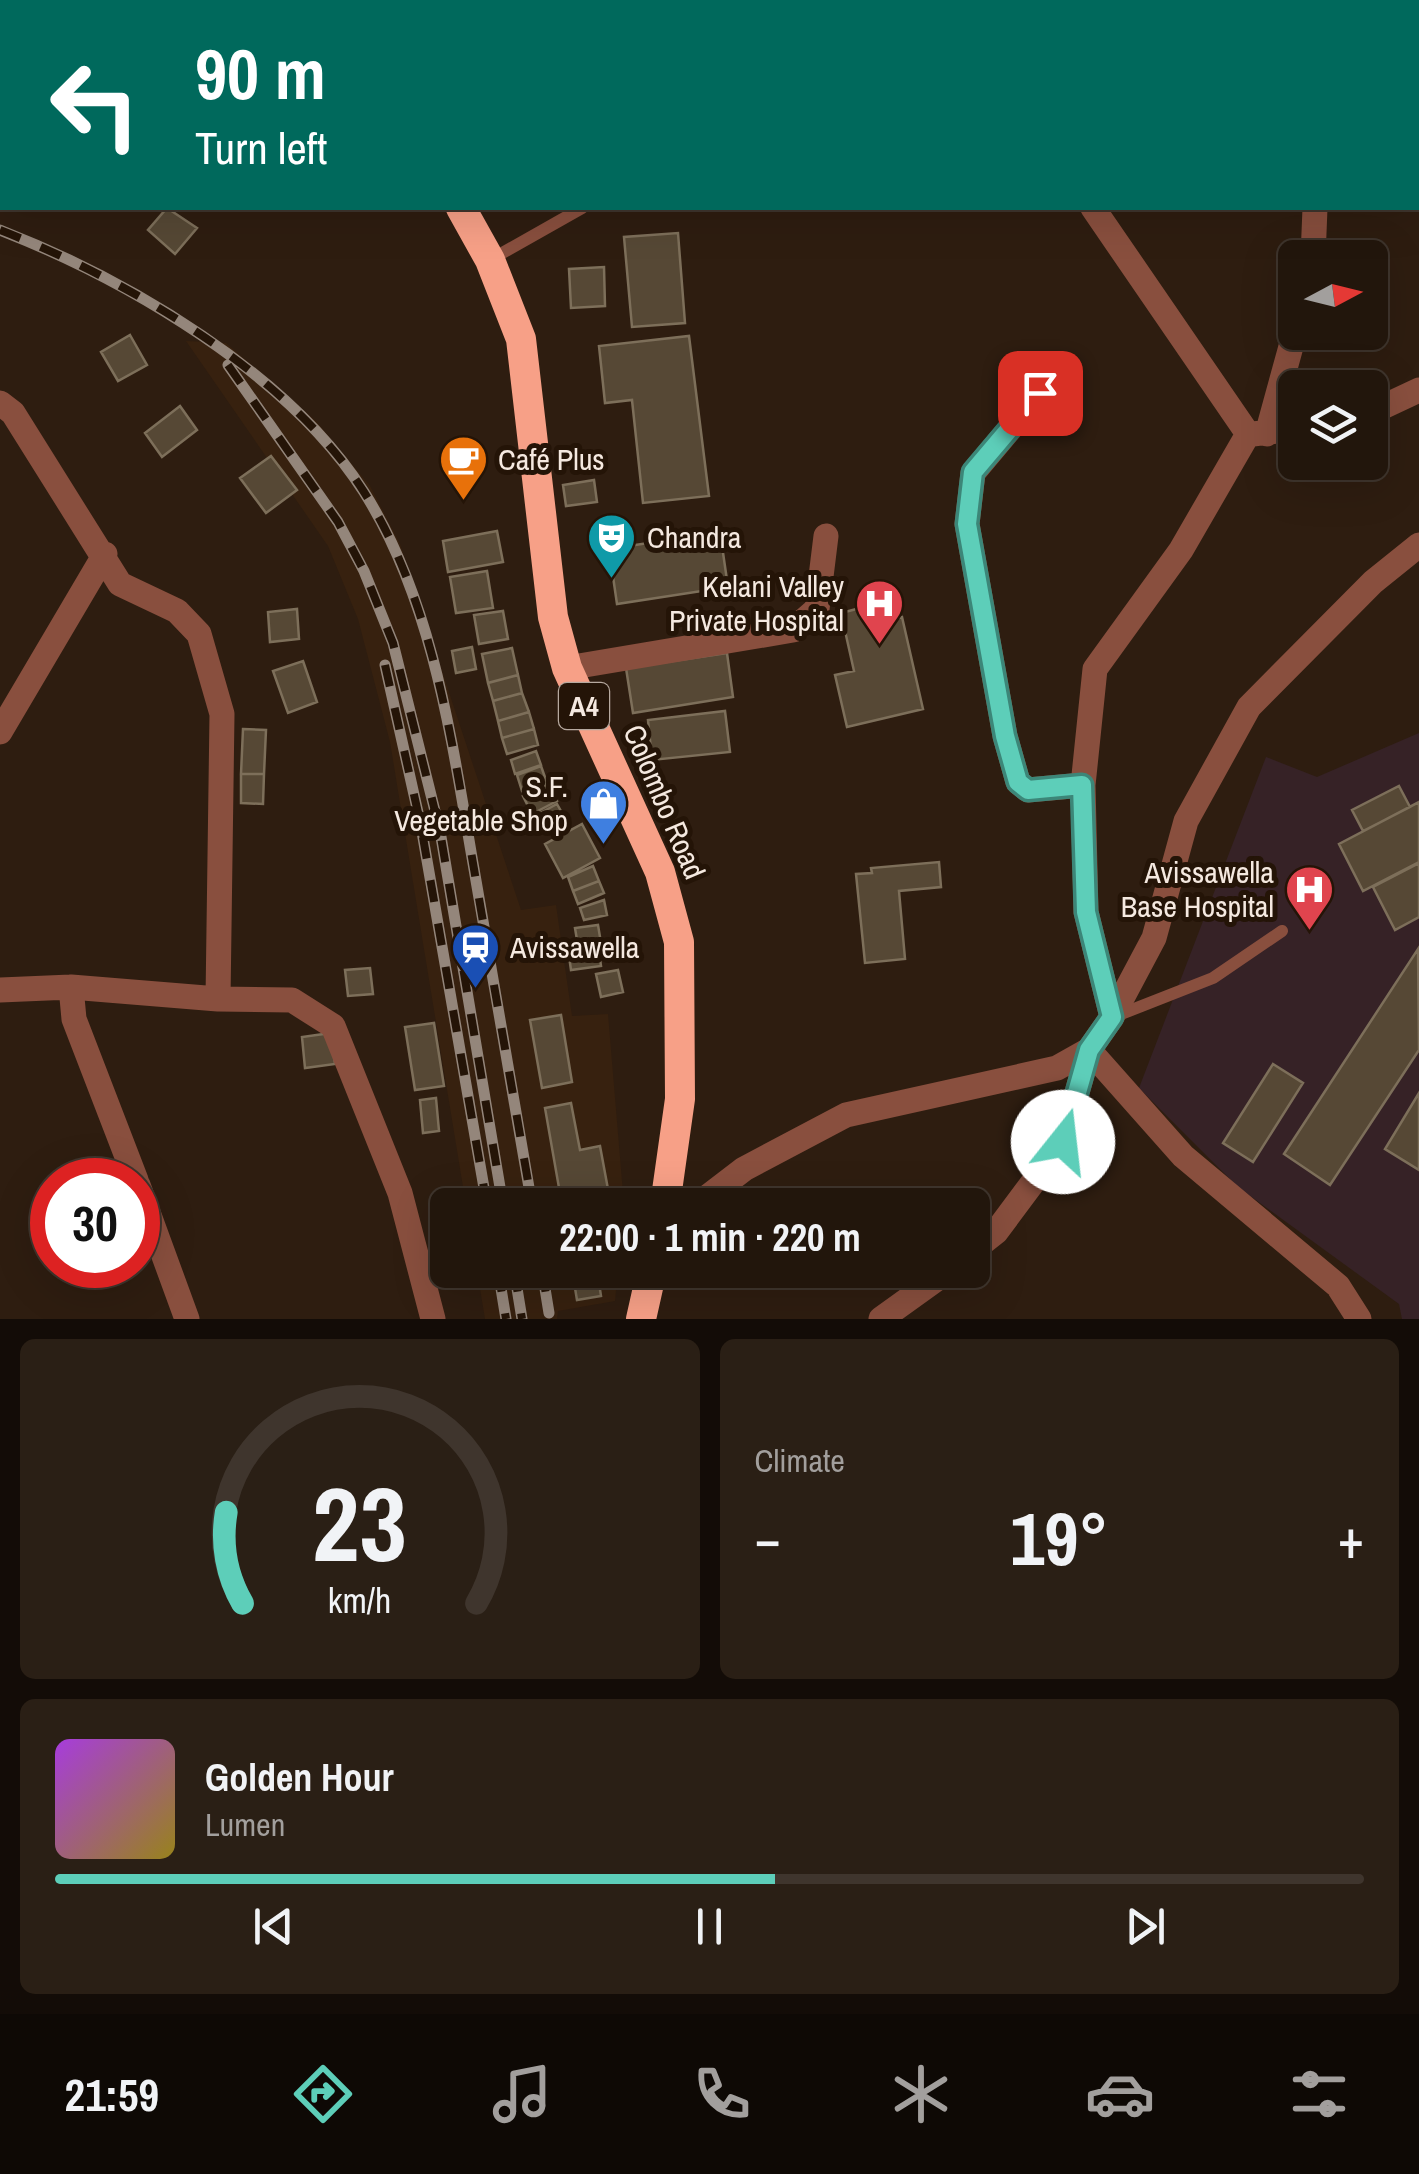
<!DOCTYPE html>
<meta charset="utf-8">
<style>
:root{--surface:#22160c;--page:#2a1f15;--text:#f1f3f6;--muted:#a29f9d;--line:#3f352d;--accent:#5dceb9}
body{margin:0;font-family:"Archivo Narrow",sans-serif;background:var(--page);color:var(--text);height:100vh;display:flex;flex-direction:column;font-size:38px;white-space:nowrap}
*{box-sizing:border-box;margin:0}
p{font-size:32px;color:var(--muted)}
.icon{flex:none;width:55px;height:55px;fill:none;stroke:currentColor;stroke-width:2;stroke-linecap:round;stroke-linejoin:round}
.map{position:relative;height:1319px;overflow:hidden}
.drawer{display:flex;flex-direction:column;gap:20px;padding:20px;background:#130c07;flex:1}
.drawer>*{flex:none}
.top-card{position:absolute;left:0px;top:0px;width:1420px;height:210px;box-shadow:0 10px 40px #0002,0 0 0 2px var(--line);background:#00695c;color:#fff;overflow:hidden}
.needle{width:65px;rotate:83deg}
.buttons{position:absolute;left:1278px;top:240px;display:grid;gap:20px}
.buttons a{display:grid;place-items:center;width:110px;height:110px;border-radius:15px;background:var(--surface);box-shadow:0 10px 40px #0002,0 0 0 2px var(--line);font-size:50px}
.speed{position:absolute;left:30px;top:1158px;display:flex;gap:20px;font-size:50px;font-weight:700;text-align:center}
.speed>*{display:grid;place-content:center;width:130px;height:130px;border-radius:50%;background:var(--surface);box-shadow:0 10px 40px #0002,0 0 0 2px var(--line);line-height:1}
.speed .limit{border:15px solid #d22;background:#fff;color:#111}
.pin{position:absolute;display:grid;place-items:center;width:85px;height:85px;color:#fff;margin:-42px;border-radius:20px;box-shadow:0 5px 15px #0006}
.me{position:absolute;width:110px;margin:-55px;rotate:16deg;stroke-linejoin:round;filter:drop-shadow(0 0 8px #0008)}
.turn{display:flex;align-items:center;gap:35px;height:210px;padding:0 30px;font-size:45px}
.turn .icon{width:130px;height:130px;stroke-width:2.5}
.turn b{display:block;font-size:70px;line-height:85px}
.big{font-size:75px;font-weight:700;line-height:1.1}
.drawer .widget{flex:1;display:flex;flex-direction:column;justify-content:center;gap:15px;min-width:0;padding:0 35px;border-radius:15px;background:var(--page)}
.drawer .dial{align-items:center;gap:0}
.dial svg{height:260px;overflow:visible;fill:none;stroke:var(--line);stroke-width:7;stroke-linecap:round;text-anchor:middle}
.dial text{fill:var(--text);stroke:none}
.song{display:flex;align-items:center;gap:30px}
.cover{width:120px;height:120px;border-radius:15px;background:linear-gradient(135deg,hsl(280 70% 55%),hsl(50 70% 35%))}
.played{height:10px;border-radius:5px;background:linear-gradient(90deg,var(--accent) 55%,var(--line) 55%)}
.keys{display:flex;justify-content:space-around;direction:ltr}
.heat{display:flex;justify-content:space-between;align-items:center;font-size:55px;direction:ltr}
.drawer .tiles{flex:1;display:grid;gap:20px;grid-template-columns:1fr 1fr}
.widget:last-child{grid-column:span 2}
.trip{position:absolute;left:430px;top:1188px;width:560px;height:100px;border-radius:15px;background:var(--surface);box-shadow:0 10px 40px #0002,0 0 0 2px var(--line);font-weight:700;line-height:100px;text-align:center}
.menu{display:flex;height:160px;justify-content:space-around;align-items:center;background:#0e0905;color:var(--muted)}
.menu .icon{width:70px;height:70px}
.menu .current{color:var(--accent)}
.menu b{font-size:45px;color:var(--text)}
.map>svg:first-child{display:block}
</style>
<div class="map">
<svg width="1419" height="1319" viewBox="0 0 1419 1319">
<rect width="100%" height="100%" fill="#2e1d10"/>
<path fill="#37210f" d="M1057 0H1304L1296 2Z
M186 341 226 343 315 420 370 486 400 544 521 910 556 905 572 1016 608 1014 624 1205H466L390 742 358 619 328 546Z
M477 1270H618L615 1301 558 1311 557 1319H485Z"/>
<path fill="#362226" d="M1419 733V1319H1402L1399 1304 1238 1187 1139 1088 1266 757 1317 777Z"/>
<path fill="#564835" stroke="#7d6f5a" stroke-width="2.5" d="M167 208 197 228 175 254 148 230Z
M678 233 685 323 632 327 624 237Z
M604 267 605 306 571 308 569 269Z
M130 335 147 365 118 381 101 352Z
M689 336 709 496 643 503 632 400 605 403 599 346Z
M180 406 197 430 162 457 145 433Z
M271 456 297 490 266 513 240 478Z
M594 480 597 502 566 506 563 485Z
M497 531 503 562 448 572 443 541Z
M720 532 728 587 617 604 609 549Z
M487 571 493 608 456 613 450 577Z
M876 604 881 622 902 617 923 709 847 727 835 675 854 671 841 613Z
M297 609 299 639 270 642 268 612Z
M503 611 508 639 479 644 474 615Z
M472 647 476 669 456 673 452 651Z
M512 648 518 675 488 683 482 654Z
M727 653 733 697 633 713 626 668Z
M303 661 317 702 288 713 273 671Z
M518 675 522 693 493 701 488 683Z
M522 693 529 712 498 721 493 701Z
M725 711 730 752 652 760 648 720Z
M529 712 534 729 502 738 498 721Z
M243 729 266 730 264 774H241Z
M534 729 538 745 507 754 502 738Z
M536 751 541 765 515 774 511 760Z
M541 766 547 783 522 791 517 775Z
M241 774H264L263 804 241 803Z
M548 784 557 801 532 814 523 796Z
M1399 786 1410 807 1363 831 1352 810Z
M1419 802V862L1363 891 1339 844Z
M557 804 566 820 541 833 533 817Z
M582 824 600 858 563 878 545 844Z
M939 862 941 887 899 891 905 959 865 963 856 874 872 873 871 868Z
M1419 863V917L1395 930 1373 887Z
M593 866 599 881 573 891 568 877Z
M599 881 604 893 578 904 573 891Z
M604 900 607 915 584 920 580 908Z
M598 925 601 943 578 946 575 928Z
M598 945 601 966 571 970 568 949Z
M1418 949 1419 1050 1330 1185 1284 1154Z
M370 968 373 994 348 996 345 970Z
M618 970 623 992 601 997 596 974Z
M561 1015 572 1082 542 1088 530 1020Z
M434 1023 444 1086 415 1090 405 1027Z
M331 1033 335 1064 305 1068 302 1037Z
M1273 1064 1303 1083 1253 1162 1223 1143Z
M1419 1093V1170L1385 1149Z
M436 1098 439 1131 423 1133 420 1100Z
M571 1103 580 1150 600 1146 610 1200 562 1205 545 1108Z
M572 1270H597L601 1296 577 1300Z"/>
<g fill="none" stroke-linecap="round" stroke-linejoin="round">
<path stroke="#7e6f64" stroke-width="5" stroke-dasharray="2.5 8" stroke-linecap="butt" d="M482 1270 485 1288 563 1274 562 1270"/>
<path stroke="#894f3e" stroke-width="12" d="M755 2V0
M490 260 582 208
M1116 1016 1213 978 1282 931"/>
<path stroke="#894f3e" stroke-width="25" d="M1046 0V2
M1418 79H1419
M1093 208 1248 434 1181 550 1095 669 1083 785 1086 912 1112 1017
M1313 258 1315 208
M1040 393 973 473 967 524 1005 736 1018 782 1028 790 1083 785
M0 403 13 413 120 584 177 611 199 634 222 714 218 999
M1370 413 1419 390
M1253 434 1295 429
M1267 434 1295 332
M567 668 793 630 817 609 826 536
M0 732 105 554
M71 987 74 1019 136 1180
M0 990 71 987 218 999 292 1000 333 1026 400 1193 433 1319
M1089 1050 1183 1156 1338 1286 1359 1319
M138 1185 187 1319
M697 1205 744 1169 846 1115 1057 1068 1089 1050 1112 1017 1154 938 1186 821 1249 707 1373 582 1419 545
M972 1251 996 1232 1063 1142 1089 1050
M881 1319 949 1270"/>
<path stroke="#f7a087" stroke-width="30" d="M301 0 303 2
M461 208 490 260 521 339 553 617 567 668 660 872 679 942 680 1099 665 1205
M641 1319 652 1270"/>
<defs>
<path id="rail" d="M0 230C128 280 289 374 364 492 434 603 452 743 474 869 493 981 513 1093 532 1205
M228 365 338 522 364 571 393 643 440 831 503 1205
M385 665 421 826 487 1205
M498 1270 506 1319
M514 1270 522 1319
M542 1270 549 1313"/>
</defs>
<use href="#rail" stroke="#94867b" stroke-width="11"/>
<use href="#rail" stroke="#241407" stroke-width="8" stroke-dasharray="22" stroke-linecap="butt"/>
</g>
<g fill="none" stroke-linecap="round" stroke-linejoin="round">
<defs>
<path id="route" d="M1040 393 973 472 967 524 1005 736 1018 782 1028 790 1082 785 1086 912 1112 1017 1089 1050 1063 1142"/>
</defs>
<use href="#route" stroke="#3c8678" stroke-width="25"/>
<use href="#route" stroke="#5dceb9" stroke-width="18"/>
</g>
<defs>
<symbol id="cafe-pin" viewBox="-11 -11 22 30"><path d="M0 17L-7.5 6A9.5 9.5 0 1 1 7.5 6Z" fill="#e8710a" stroke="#241407"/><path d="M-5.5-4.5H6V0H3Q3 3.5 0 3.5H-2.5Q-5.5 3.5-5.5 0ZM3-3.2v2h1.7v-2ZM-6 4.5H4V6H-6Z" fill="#fff"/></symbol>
<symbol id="theatre-pin" viewBox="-11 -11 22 30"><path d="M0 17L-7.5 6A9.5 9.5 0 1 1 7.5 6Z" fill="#0f9aa8" stroke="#241407"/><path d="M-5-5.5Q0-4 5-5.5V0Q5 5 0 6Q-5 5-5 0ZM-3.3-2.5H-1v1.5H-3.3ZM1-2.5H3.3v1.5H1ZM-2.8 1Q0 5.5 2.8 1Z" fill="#fff"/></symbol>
<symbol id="hospital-pin" viewBox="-11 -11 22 30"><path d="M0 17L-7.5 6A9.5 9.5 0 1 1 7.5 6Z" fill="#e0444e" stroke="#241407"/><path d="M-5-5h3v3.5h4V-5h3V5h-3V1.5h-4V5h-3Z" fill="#fff"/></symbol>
<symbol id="shop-pin" viewBox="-11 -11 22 30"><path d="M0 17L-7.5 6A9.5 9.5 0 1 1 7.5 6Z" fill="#3f7fe0" stroke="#241407"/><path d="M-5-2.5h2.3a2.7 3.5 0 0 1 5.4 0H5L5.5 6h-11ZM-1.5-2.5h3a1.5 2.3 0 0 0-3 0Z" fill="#fff"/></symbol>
<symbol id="station-pin" viewBox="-11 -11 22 30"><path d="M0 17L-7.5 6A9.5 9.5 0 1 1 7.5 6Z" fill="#1a4fb4" stroke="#241407"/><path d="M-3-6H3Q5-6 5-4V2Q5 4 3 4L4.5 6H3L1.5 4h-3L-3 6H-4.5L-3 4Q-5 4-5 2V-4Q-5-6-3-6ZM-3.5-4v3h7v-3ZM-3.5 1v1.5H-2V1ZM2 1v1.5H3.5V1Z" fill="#fff"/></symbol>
</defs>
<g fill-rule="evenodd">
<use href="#cafe-pin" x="436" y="432" width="55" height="75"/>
<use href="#theatre-pin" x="584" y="510" width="55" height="75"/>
<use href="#hospital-pin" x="852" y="576" width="55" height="75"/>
<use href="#shop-pin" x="576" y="776" width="55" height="75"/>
<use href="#hospital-pin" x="1282" y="862" width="55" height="75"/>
<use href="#station-pin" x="448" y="920" width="55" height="75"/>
</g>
<g text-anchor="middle" stroke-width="10" stroke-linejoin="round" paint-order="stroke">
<rect fill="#241407" stroke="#b6a99f" stroke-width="2.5" x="559" y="683" width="50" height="46" rx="8"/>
<g font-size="28" font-weight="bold" fill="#f5e9e0">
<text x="584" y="716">A4</text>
</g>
<g font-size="30" fill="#f5e9e0" stroke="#241407" text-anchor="start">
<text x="498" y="470">Café Plus</text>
<text x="647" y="548">Chandra</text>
<text x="844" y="597" text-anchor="end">Kelani Valley<tspan x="844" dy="34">Private Hospital</tspan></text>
<text x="568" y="797" text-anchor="end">S.F.<tspan x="568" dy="34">Vegetable Shop</tspan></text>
<text x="1274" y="883" text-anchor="end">Avissawella<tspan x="1274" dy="34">Base Hospital</tspan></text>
<text x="510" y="958">Avissawella</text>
</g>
<g font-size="30" fill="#f5e9e0" stroke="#241407">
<text transform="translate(664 802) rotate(67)" y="10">Colombo Road</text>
</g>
</g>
</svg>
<div class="buttons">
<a><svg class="needle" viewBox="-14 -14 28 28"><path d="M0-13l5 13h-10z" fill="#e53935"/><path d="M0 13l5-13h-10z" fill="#a29f9d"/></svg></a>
<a><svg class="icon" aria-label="layers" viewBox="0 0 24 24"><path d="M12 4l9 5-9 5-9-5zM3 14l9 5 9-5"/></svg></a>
</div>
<div class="speed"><div class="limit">30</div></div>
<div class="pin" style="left:1040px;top:393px;background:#d93025"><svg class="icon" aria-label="arrive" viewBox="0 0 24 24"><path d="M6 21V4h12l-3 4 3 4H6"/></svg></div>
<svg class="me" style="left:1063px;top:1142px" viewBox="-20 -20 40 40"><circle r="19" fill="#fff"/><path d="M0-13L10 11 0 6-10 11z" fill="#5dceb9"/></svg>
<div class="trip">22:00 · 1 min · 220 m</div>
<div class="top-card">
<div class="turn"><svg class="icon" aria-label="left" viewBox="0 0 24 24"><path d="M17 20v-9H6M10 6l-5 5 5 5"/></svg><div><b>90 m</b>Turn left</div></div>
</div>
</div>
<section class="drawer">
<div class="tiles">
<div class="widget dial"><svg viewBox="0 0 100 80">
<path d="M14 69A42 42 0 1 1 86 69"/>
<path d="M14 69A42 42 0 0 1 9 41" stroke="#5dceb9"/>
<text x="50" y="56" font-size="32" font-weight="700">23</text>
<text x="50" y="72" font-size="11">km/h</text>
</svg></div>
<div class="widget"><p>Climate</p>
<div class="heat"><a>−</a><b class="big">19°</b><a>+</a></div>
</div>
<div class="widget">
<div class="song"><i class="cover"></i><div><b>Golden Hour</b><p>Lumen</p></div></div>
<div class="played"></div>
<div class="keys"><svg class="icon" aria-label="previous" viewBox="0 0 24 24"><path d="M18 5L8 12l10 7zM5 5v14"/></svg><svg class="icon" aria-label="pause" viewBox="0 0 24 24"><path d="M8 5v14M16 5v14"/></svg><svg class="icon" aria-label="next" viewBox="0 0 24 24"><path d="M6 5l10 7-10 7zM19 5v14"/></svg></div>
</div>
</div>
</section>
<nav class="menu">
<b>21:59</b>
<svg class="icon current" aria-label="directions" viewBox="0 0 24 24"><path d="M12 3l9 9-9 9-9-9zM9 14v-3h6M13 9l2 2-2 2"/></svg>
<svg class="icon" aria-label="music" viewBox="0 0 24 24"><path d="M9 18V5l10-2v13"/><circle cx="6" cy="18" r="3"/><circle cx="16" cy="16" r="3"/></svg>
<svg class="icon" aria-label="phone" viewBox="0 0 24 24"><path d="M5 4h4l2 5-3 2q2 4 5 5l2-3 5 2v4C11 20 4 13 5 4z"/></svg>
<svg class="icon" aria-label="climate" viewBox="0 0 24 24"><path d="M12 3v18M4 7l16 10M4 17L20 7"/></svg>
<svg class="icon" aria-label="car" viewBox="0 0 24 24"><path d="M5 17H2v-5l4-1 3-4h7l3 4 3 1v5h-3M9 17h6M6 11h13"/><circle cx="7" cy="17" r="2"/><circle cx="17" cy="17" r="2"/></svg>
<svg class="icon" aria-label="filters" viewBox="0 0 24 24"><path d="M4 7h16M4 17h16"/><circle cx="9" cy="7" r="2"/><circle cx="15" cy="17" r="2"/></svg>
</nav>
